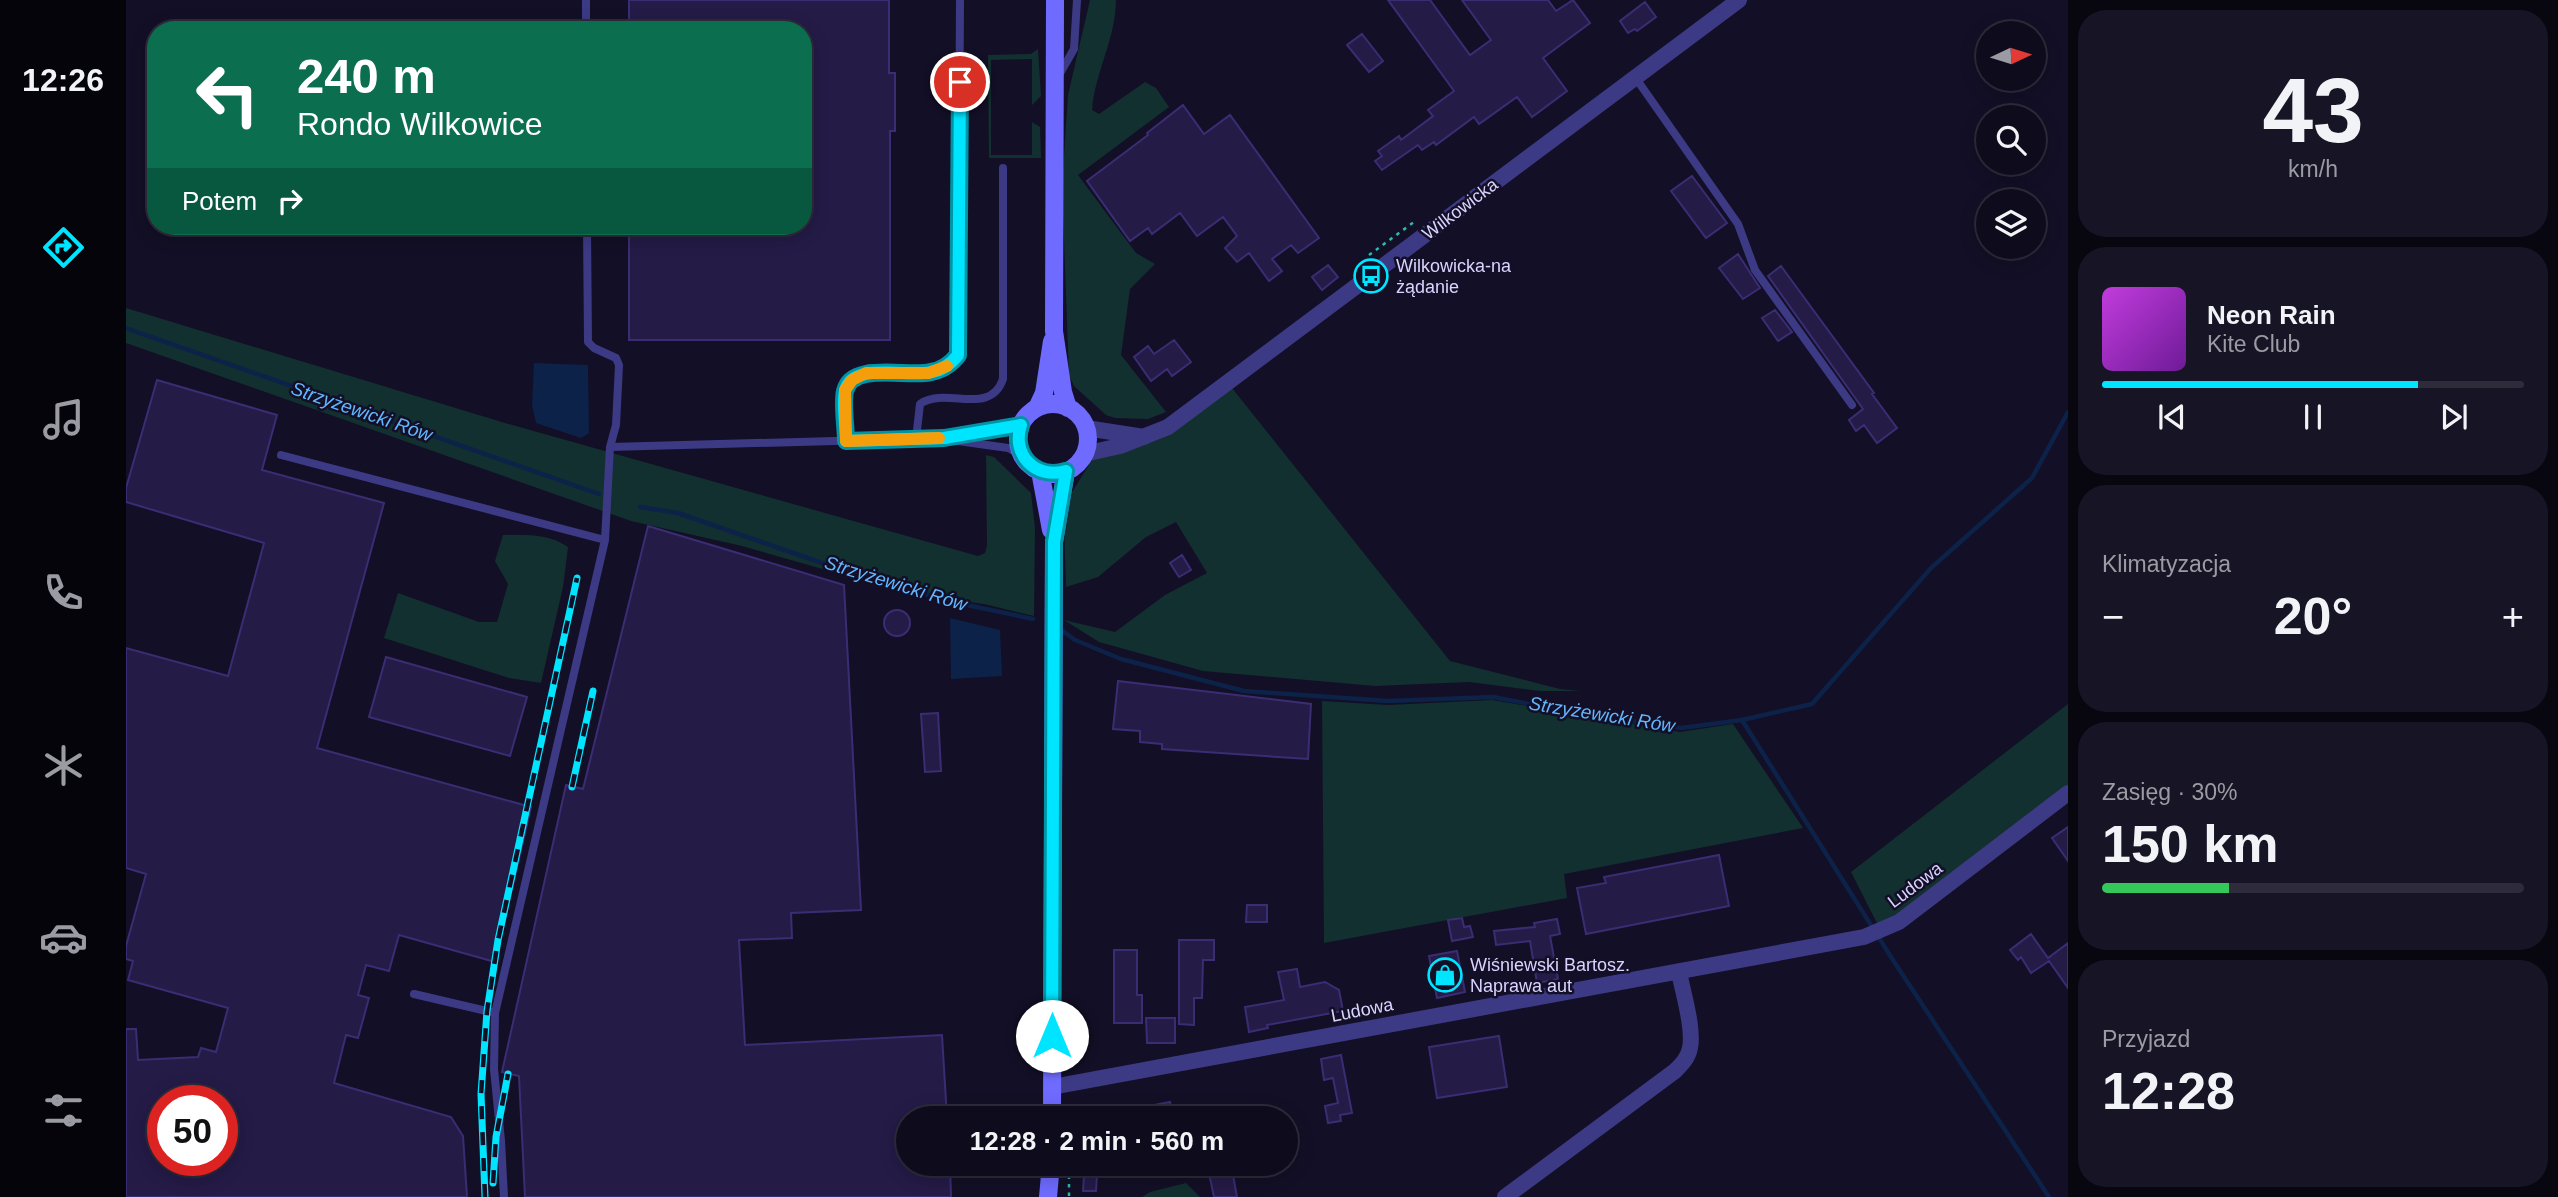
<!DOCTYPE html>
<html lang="pl">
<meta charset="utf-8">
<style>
:root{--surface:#0e0b1c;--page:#171425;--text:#f1f3f6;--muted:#9b9ba3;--line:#2e2b3b;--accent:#00e5ff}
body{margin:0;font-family:Helvetica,sans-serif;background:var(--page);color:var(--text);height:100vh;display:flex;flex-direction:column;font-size:26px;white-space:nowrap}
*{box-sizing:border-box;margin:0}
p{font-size:23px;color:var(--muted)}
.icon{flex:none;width:38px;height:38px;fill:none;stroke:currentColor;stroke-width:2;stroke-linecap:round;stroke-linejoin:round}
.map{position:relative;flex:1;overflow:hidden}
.details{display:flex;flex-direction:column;gap:10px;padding:10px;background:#08060f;width:490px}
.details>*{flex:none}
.hud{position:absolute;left:21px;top:21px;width:665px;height:214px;border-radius:28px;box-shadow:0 4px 18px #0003,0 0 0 2px var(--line);background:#0b6e4f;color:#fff;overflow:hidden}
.needle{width:46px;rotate:86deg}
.buttons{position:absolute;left:1850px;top:21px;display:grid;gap:14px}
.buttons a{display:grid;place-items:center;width:70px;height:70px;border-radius:50%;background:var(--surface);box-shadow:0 4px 18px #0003,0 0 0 2px var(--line);font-size:35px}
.speed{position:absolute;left:21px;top:1085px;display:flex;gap:14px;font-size:35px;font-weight:700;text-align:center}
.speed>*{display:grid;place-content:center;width:91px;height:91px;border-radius:50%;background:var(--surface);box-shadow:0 4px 18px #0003,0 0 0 2px var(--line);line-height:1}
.speed .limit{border:10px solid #d22;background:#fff;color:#111}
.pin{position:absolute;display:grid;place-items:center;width:60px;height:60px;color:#fff;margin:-30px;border:4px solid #fff;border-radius:50%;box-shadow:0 2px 7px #0007}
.me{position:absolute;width:77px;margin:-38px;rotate:0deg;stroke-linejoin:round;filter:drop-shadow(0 0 5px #0008)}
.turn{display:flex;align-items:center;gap:24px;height:147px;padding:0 35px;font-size:32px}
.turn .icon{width:91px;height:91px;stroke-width:2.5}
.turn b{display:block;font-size:49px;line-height:60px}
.then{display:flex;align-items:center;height:66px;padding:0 35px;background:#0003;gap:14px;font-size:26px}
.big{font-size:52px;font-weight:700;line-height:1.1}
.details .tile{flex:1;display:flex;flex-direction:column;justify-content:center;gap:10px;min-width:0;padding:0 24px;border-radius:28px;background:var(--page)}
.details .dial{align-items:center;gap:0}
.dial b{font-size:91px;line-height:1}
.song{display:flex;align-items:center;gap:21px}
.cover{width:84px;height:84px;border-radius:10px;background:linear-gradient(135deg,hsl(290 70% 55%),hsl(280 70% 35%))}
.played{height:7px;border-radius:4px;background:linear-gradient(90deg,var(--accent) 75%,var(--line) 75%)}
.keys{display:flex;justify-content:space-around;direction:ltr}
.heat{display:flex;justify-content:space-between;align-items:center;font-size:38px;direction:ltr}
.charge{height:10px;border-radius:5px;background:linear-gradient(90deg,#34c759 30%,var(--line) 0)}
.trip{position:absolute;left:770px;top:1106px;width:402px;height:70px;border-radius:35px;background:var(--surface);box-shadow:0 4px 18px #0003,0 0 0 2px var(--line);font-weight:700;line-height:70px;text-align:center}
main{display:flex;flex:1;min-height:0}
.tabs{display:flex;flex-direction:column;width:126px;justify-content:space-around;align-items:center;background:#06040b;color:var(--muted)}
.tabs .icon{width:49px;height:49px}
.tabs .current{color:var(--accent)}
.tabs b{font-size:32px;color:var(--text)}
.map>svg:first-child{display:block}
</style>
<main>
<nav class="tabs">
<b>12:26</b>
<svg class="icon current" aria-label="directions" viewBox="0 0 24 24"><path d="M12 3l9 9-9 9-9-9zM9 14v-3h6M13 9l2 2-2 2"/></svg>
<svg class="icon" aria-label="music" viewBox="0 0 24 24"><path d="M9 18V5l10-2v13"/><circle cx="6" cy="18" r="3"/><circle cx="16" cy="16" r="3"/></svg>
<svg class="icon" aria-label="phone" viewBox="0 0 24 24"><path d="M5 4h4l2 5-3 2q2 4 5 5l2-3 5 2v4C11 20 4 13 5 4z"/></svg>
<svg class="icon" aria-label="climate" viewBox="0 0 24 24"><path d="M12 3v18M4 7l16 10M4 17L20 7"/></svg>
<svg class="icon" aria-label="car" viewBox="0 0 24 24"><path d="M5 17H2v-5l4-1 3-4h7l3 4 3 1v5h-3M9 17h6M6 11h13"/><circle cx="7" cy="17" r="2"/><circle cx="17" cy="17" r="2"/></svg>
<svg class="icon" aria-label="filters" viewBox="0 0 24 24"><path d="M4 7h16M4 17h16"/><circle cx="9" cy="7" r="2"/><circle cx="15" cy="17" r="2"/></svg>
</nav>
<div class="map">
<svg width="1942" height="1197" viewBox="0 0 1942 1197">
<rect width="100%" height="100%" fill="#130f26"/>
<path fill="#12302f" d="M964 0H990C990 38 969 72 966 110L973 114 1019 82 1030 88 1043 107 952 175 1010 253 1029 264 1004 289 995 355 1040 412 1022 419 989 418 980 415 948 386 943 375 936 186 942 95Z
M912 49 915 96 906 105V59L865 60V155H906V122L914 127 915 158H863L862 55 905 54Z
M0 308 379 423 852 556 859 553 861 545 860 455 868 457 905 493 909 528 908 616 858 604 781 593 616 546 505 521 0 343Z
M1102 383 1324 661 1434 689 1454 691H1414L1343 682 1249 686 1077 671 973 642 938 620 989 632 1039 595 1081 573 1050 522 1020 537 972 577 940 587 938 526 946 492 973 449 994 446Z
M377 535C401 535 422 533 442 547L437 587 415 683 383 678 258 638 272 593 353 622H371L382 584 369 561Z
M1366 700 1554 732 1607 724 1677 828 1438 874 1441 898 1198 943 1196 701 1262 705Z
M1942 704V793L1755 931 1725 872Z
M1060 1183 1074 1197H1016L1024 1192Z"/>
<path fill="#0c2248" d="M408 363 462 365 463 433 455 438 410 423 406 405Z
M824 618 874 630 876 676 825 679Z"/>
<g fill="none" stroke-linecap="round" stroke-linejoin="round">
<path stroke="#0c2248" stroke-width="4.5" d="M0 328 473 494
M514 507 552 513 728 574 827 602 907 619
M933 628 949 640 995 659 1118 691 1262 701 1367 697 1456 714 1555 728 1616 720 1686 704 1805 568 1906 478 1942 412
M1616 720 1765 957 1923 1197"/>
</g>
<path fill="#241b47" stroke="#3b2d73" stroke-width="2" fill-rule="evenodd" d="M503 0H763V73H769V131H764V340H503V226H677V30H503Z
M1262 0H1304L1344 55 1365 40 1336 0H1422L1430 11 1447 0 1464 23 1417 58 1441 91 1406 117 1391 97 1353 124 1348 117 1310 145 1308 142 1296 150 1292 145 1256 170 1249 161 1256 156 1252 151 1273 136 1275 140 1307 116 1302 110 1328 91Z
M1519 2 1530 17 1511 31 1509 29 1502 33 1494 21Z
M1236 34 1257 61 1243 72 1221 45Z
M1057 105 1078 134 1104 115 1193 238 1172 253 1165 245 1146 259 1156 271 1143 281 1123 253 1111 262 1099 248 1111 236 1097 217 1071 236 1054 213 1026 234 1022 228 1004 241 961 181 1022 135 1021 133Z
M1566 176 1601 223 1580 238 1545 191Z
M1612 254 1634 288 1617 299 1593 268Z
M1202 265 1212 277 1196 290 1186 277Z
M1655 266 1748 393 1746 394 1771 428 1751 443 1738 425 1730 431 1723 420 1737 409 1642 276Z
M1649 310 1666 332 1652 341 1636 318Z
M1048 340 1065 362 1046 376 1041 369 1025 381 1008 357 1022 346 1028 354Z
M31 380 151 415 136 470 258 503 191 748 405 807 369 962 273 935 263 971 240 965 232 995 243 998 232 1038 220 1035 208 1083 325 1117 337 1136 341 1197H0V1029H10L12 1060 72 1057 75 1048 90 1052 102 1008 2 980 7 961 0 959V946L20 874 0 868V648L102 676 138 543 0 502V488ZM37 1101H96V1160H37Z
M522 526 718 585 735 910 665 913 666 938 613 940 619 1045 816 1035 821 1118H782V1164H824L825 1197H399L393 1076 376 1072 440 785 457 789Z
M1056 555 1065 570 1053 577 1044 563Z
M758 623a13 13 0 1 1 26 0a13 13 0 1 1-26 0Z
M260 657 401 697 384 756 243 717Z
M992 681 1185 704 1182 759 1036 749V744L1014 742V731L987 729Z
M812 713 815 771 799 772 795 714Z
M1942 827V861L1926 838Z
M1593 855 1603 906 1460 934 1451 888 1480 883 1478 877Z
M1121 905H1141V922H1120Z
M1336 918 1338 927 1344 926 1347 937 1326 941 1322 920Z
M1431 919 1434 934 1424 936 1432 979 1411 983 1404 941 1370 945 1368 931 1409 927 1408 923Z
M1905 934 1922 958 1942 943V988L1923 961 1905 973 1895 957 1892 960 1884 950Z
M1053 940H1088V960H1077L1076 998H1068V1025L1053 1024Z
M988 950H1011V995H1016V1023H988Z
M1331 951 1339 992 1311 998 1303 956Z
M1171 969 1174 987 1199 982 1213 990 1217 1011 1141 1025 1142 1028 1123 1032 1119 1007 1158 1000 1152 972Z
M1020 1018H1049V1043H1021Z
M1373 1036 1381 1087 1311 1098 1303 1047Z
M1215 1055 1226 1113 1214 1115 1215 1121 1202 1123 1199 1106 1212 1103 1207 1078 1198 1080 1195 1059Z
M1044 1102 1047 1118H1025L1023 1106Z
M1081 1164H1105L1111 1197H1088Z
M958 1175H971L970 1191H957Z"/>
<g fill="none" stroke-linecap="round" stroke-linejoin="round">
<path stroke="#2fb8b0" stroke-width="2.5" stroke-dasharray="3.5 5" stroke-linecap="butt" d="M1243 255 1288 222
M943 1167V1197"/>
<path stroke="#3d3a85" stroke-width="8" d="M460 0V30
M933 75 948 49 951 0
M1509 77 1612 224 1629 270 1726 405
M461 226 462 342 468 348 490 358 493 365 490 425 484 447 818 438 895 425
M790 439 794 404C820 386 864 417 877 379V168
M825 440 882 448 896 455
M720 441C720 426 715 405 719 391 726 361 783 378 805 372 817 370 825 364 832 355L834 0
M155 455 479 540 369 1013 368 1069 375 1141 378 1197
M479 540 484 447
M288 994 369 1013"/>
<path stroke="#3d3a85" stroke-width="16" d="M960 428 1018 437
M958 454 994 446 1042 427 1613 0
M926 1087 1738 937 1773 922 1942 793
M1379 1197 1549 1071C1556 1064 1562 1058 1564 1048 1568 1028 1557 993 1553 972"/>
<path stroke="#6f6bff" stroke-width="18" d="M929 0 928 331 937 392 942 408
M892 439a35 35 0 1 1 70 0a35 35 0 1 1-70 0Z
M911 408 918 393 926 341
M914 471 925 530
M926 1118 928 542 940 471
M922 1197 925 1164"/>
<defs>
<path id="rail" d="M446 787 467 691
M367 1183 370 1137 382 1074
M359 1197 355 1094 361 1011 372 940 451 578"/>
</defs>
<use href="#rail" stroke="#00e5ff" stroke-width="7"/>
<use href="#rail" stroke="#130f26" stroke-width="4.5" stroke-dasharray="13" stroke-linecap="butt"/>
</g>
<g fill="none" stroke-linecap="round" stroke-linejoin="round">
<defs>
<path id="route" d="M834 82 832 355C825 364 817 370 805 372 783 378 726 361 719 391 716 404 720 427 720 441L818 438 895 425C885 454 909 480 940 471L928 542 926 1036"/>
</defs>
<use href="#route" stroke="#0095a6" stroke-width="18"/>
<use href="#route" stroke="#00e5ff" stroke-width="12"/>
<path stroke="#f59e0b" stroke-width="12" d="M813 438 720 441 719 390 726 380 740 373H803L821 366"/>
</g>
<defs>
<symbol id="bus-ring" viewBox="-11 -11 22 22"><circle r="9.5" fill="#130f26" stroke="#00e5ff" stroke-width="1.5"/><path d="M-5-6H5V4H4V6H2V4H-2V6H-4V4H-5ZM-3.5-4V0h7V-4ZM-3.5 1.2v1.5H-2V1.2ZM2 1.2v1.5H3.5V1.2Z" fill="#00e5ff"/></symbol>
<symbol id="shop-ring" viewBox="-11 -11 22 22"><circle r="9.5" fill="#130f26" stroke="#00e5ff" stroke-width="1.5"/><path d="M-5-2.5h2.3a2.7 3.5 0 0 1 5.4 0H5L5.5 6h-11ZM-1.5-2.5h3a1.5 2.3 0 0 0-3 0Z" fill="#00e5ff"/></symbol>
</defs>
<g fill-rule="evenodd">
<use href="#bus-ring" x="1226" y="257" width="38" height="38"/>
<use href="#shop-ring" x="1300" y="956" width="38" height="38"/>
</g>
<g text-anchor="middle" stroke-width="5" stroke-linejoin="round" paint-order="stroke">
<g font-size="18" fill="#d9d4ff" stroke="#130f26">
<text transform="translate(1334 209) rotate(-37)" y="6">Wilkowicka</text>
<text transform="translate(1789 885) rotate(-37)" y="6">Ludowa</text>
<text transform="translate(1236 1010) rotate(-11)" y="6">Ludowa</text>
</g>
<g font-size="18" fill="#d9d4ff" stroke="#130f26" text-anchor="start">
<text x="1270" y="272">Wilkowicka-na<tspan x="1270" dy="21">żądanie</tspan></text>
<text x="1344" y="971">Wiśniewski Bartosz.<tspan x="1344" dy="21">Naprawa aut</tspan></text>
</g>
<g font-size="19" font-style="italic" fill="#62b6ff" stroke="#130f26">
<text transform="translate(236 411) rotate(19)" y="7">Strzyżewicki Rów</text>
<text transform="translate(770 583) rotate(17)" y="7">Strzyżewicki Rów</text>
<text transform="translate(1476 714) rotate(9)" y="7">Strzyżewicki Rów</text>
</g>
</g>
</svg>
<div class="buttons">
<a><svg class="needle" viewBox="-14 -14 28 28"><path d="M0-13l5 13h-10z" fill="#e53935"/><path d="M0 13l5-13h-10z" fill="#9b9ba3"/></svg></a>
<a><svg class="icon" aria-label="search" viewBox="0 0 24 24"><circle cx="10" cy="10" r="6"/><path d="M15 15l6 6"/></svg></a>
<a><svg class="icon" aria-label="layers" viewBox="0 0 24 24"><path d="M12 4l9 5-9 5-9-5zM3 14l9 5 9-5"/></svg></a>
</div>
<div class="speed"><div class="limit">50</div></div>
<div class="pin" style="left:834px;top:82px;background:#d93025"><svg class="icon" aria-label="arrive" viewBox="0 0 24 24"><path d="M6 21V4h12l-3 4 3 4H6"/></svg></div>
<svg class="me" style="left:926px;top:1036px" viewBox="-20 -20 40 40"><circle r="19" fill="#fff"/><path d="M0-13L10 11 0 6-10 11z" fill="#00e5ff"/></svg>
<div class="trip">12:28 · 2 min · 560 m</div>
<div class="hud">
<div class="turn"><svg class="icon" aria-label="left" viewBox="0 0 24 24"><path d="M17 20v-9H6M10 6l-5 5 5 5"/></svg><div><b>240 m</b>Rondo Wilkowice</div></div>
<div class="then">Potem<svg class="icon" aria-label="right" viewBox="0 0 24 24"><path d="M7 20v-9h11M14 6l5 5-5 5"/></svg></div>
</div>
</div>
<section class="details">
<div class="tile dial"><b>43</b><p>km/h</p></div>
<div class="tile">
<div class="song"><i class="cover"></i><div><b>Neon Rain</b><p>Kite Club</p></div></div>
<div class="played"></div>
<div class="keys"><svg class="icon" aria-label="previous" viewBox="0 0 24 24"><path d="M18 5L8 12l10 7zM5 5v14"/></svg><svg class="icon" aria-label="pause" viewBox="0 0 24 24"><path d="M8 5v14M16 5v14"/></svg><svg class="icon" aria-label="next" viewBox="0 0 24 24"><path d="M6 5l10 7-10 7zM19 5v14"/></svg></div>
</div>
<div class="tile"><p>Klimatyzacja</p>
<div class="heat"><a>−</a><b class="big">20°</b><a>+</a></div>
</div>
<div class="tile"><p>Zasięg · 30%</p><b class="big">150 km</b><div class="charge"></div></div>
<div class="tile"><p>Przyjazd</p><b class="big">12:28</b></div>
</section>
</main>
